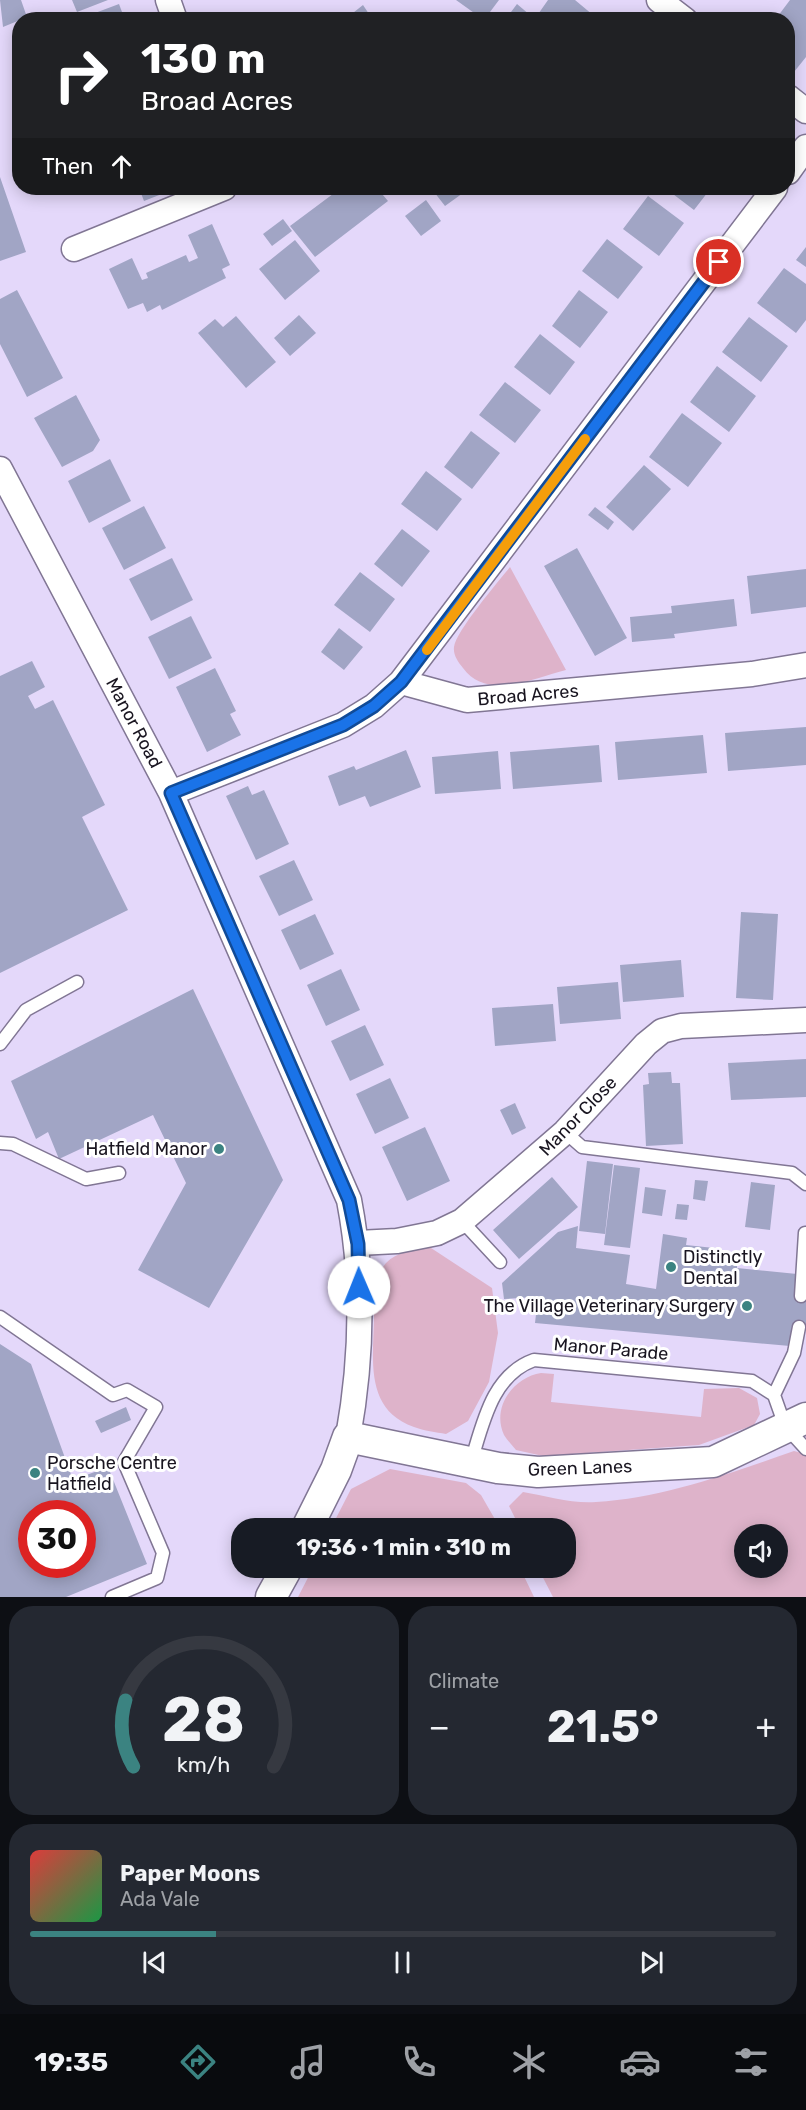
<!DOCTYPE html>
<meta charset="utf-8">
<style>
:root{--surface:#171b24;--page:#242831;--text:#f1f3f6;--muted:#9ea1a6;--line:#363941;--accent:#3b8381}
body{margin:0;font-family:Rubik,sans-serif;background:var(--page);color:var(--text);height:100vh;display:flex;flex-direction:column;font-size:22px;white-space:nowrap}
*{box-sizing:border-box;margin:0}
p{font-size:20px;color:var(--muted)}
.icon{flex:none;width:33px;height:33px;fill:none;stroke:currentColor;stroke-width:2;stroke-linecap:round;stroke-linejoin:round}
.map{position:relative;height:1597px;overflow:hidden}
.sheet{display:flex;flex-direction:column;gap:9px;padding:9px;background:#0d0f14;flex:1}
.sheet>*{flex:none}
.banner{position:absolute;left:12px;top:12px;width:783px;height:183px;border-radius:24px;box-shadow:0 3px 15px #0003;background:#202124;color:#fff;overflow:hidden}
.tools{position:absolute;left:734px;top:1524px;display:grid;gap:12px}
.tools a{display:grid;place-items:center;width:54px;height:54px;border-radius:50%;background:var(--surface);box-shadow:0 3px 15px #0003;font-size:30px}
.speed{position:absolute;left:18px;top:1500px;display:flex;gap:12px;font-size:30px;font-weight:700;text-align:center}
.speed>*{display:grid;place-content:center;width:78px;height:78px;border-radius:50%;background:var(--surface);box-shadow:0 3px 15px #0003;line-height:1}
.speed .limit{border:9px solid #d22;background:#fff;color:#111}
.pin{position:absolute;display:grid;place-items:center;width:51px;height:51px;color:#fff;margin:-26px;border:3px solid #fff;border-radius:50%;box-shadow:0 2px 6px #0007}
.me{position:absolute;width:66px;margin:-33px;rotate:359deg;stroke-linejoin:round;filter:drop-shadow(0 0 4px #0008)}
.turn{display:flex;align-items:center;gap:21px;height:126px;padding:0 30px;font-size:27px}
.turn .icon{width:78px;height:78px;stroke-width:2.5}
.turn b{display:block;font-size:42px;line-height:51px}
.then{display:flex;align-items:center;height:57px;padding:0 30px;background:#0003;gap:12px;font-size:22px}
.big{font-size:45px;font-weight:700;line-height:1.1}
.sheet .card{flex:1;display:flex;flex-direction:column;justify-content:center;gap:9px;min-width:0;padding:0 21px;border-radius:24px;background:var(--page)}
.sheet .dial{align-items:center;gap:0}
.dial svg{height:156px;overflow:visible;fill:none;stroke:var(--line);stroke-width:7;stroke-linecap:round;text-anchor:middle}
.dial text{fill:var(--text);stroke:none}
.song{display:flex;align-items:center;gap:18px}
.cover{width:72px;height:72px;border-radius:9px;background:linear-gradient(135deg,hsl(0 70% 55%),hsl(140 70% 35%))}
.played{height:6px;border-radius:3px;background:linear-gradient(90deg,var(--accent) 25%,var(--line) 25%)}
.keys{display:flex;justify-content:space-around;direction:ltr}
.heat{display:flex;justify-content:space-between;align-items:center;font-size:33px;direction:ltr}
.sheet .tiles{flex:1;display:grid;gap:9px;grid-template-columns:1fr 1fr}
.card:last-child{grid-column:span 2}
.trip{position:absolute;left:231px;top:1518px;width:345px;height:60px;border-radius:24px;background:var(--surface);box-shadow:0 3px 15px #0003;font-weight:700;line-height:60px;text-align:center}
.tabs{display:flex;height:96px;justify-content:space-around;align-items:center;background:#090b0e;color:var(--muted)}
.tabs .icon{width:42px;height:42px}
.tabs .on{color:var(--accent)}
.tabs b{font-size:27px;color:var(--text)}
.map>svg:first-child{display:block}
</style>
<div class="map">
<svg width="806" height="1597" viewBox="0 0 806 1597">
<rect width="100%" height="100%" fill="#e4d8fa"/>
<path fill="#deb3ca" fill-rule="evenodd" d="M510 567 566 670C534 678 487 701 463 668 458 662 453 655 454 647 456 631 498 582 510 567Z
M428 1246 492 1288 498 1333 489 1382 468 1421 446 1434C436 1432 424 1431 414 1427 365 1410 373 1361 374 1320 374 1301 372 1279 386 1263 396 1252 415 1250 428 1246Z
M541 1373 554 1374 551 1402 701 1417 704 1389 739 1388 757 1398 760 1414 754 1425 699 1445 543 1456 516 1450C512 1445 507 1440 504 1435 491 1407 514 1377 541 1373Z
M794 1451 806 1454V1597H553L538 1568H566V1528H520L509 1506 523 1492C546 1496 573 1504 596 1502 663 1498 731 1473 794 1451ZM744 1534H777V1568H744Z
M390 1469 466 1483 481 1495 500 1528H331L351 1489Z
M313 1568H520L534 1597H298Z"/>
<path fill="#a1a5c5" fill-rule="evenodd" d="M0 0H21L28 20H20L3 27Z
M72 0H108L77 12Z
M456 0H499L484 20Z
M548 0H575L599 20H534Z
M790 0H806V57L794 72 788 68V20H775Z
M119 4 125 20H79V19Z
M517 4 530 15 527 20H505Z
M363 5 373 20H344Z
M0 177 26 252 0 261Z
M139 188H177L144 201Z
M341 188H377L388 201 315 257 290 226Z
M431 188H470L445 206Z
M665 188H711L694 210Z
M648 196 684 223 659 256 623 229Z
M426 200 441 221 421 236 405 216Z
M283 219 292 231 272 246 263 234Z
M212 224 230 265 222 269 226 278 162 310 160 305 147 312 143 303 128 309 109 269 132 258 142 280 148 278 146 273 186 255 189 262 198 258 188 235Z
M607 239 643 267 618 299 582 271Z
M295 240 320 271 285 300 259 269Z
M806 247V267L796 260Z
M784 268 806 284V320L796 333 757 303Z
M17 290 63 378 27 397 0 344V299Z
M579 290 608 312 580 348 552 326Z
M299 315 316 333 290 356 274 338Z
M236 316 276 362 246 388 198 333 215 319 223 327Z
M749 317 788 346 761 382 722 352Z
M540 334 575 362 550 395 514 367Z
M717 366 756 396 729 432 690 402Z
M505 382 541 410 515 443 479 415Z
M76 395 100 440 93 451 62 467 34 418Z
M682 413 722 443 688 487 649 457Z
M471 431 500 453 472 489 444 467Z
M110 459 131 501 89 523 68 481Z
M644 465 671 489 633 531 606 507Z
M426 471 462 499 437 531 401 504Z
M144 506 166 548 124 570 102 528Z
M595 507 614 522 608 530 588 515Z
M402 529 430 551 402 587 374 564Z
M577 548 627 638 595 656 544 566Z
M172 558 193 600 151 621 129 579Z
M806 569V607L751 614 747 576Z
M360 572 395 599 370 632 334 605Z
M734 599 737 626 674 634 675 638 632 642 630 617 672 613 671 606Z
M191 616 212 658 169 679 148 637Z
M339 628 363 647 344 670 321 652Z
M32 661 45 687 28 696 35 709 53 700 105 805 82 817 128 910 0 973V676Z
M215 668 236 711 230 714 241 735 207 752 176 687Z
M806 727V765L728 771 725 733Z
M703 735 707 773 618 780 615 742Z
M599 745 602 782 513 789 510 752Z
M406 750 421 787 370 807 365 796 339 806 328 776 354 766 356 770Z
M498 751 501 789 435 794 432 757Z
M248 786 252 795 264 790 289 844 256 860 226 796Z
M294 860 313 900 279 916 259 876Z
M741 912 778 914 773 1000 736 998Z
M315 914 334 954 300 970 281 930Z
M681 960 684 997 623 1002 620 965Z
M341 969 360 1010 326 1026 307 985Z
M618 982 621 1019 560 1024 557 987Z
M193 989 283 1180 209 1308 138 1270 186 1183 153 1115 59 1159 48 1132 36 1139 11 1081Z
M553 1004 556 1041 495 1046 492 1008Z
M365 1025 384 1065 350 1081 331 1041Z
M806 1059V1097L731 1100 728 1063Z
M671 1072 672 1083H680L683 1144 646 1146 643 1085 649 1084 648 1073Z
M390 1078 409 1118 375 1134 356 1094Z
M515 1103 526 1128 512 1135 500 1110Z
M425 1127 450 1181 407 1201 382 1147Z
M587 1161 613 1164 605 1234 579 1231Z
M614 1165 640 1168 630 1248 604 1245Z
M552 1177 578 1207 519 1259 493 1230Z
M695 1180 708 1181 705 1201 693 1199Z
M751 1182 775 1185 770 1230 745 1227Z
M645 1187 666 1190 662 1216 642 1213Z
M677 1204 689 1205 687 1220 675 1219Z
M578 1226 576 1248 630 1255 626 1284 656 1289 663 1234 687 1238 686 1245 714 1248 713 1259 737 1262V1268L797 1274 795 1295 806 1297V1328L792 1325 790 1346 535 1323 538 1297 504 1299 502 1283 558 1232Z
M0 1344 31 1364 73 1480 108 1467 147 1564 66 1597H0ZM32 1514H82V1564H32Z
M126 1407 131 1420 101 1433 95 1421Z"/>
<g fill="none" stroke-linecap="round" stroke-linejoin="round">
<defs>
<path id="service" d="M0 1044 26 1010 77 982
M565 1132 582 1147 792 1173 806 1184
M0 1143 13 1144 86 1179 119 1173
M462 1221 500 1262
M801 1296 805 1233
M0 1317 113 1395 127 1390 156 1407 124 1462 163 1553 157 1578 112 1597
M774 1395 794 1353 799 1327
M471 1462C483 1423 492 1375 534 1360L752 1381 774 1395 785 1426 806 1449"/>
<path id="minor" d="M168 0 175 20
M659 0 685 20
M788 97 806 111
M788 172 806 147
M74 249 224 188
M0 469 171 793 349 1200C364 1278 362 1359 348 1437
M401 682 467 700 752 674 806 665
M171 793 343 725 374 706 401 682 775 188
M358 1243 397 1241 437 1233 462 1221 565 1132 646 1044 662 1031 681 1026 806 1020"/>
<path id="tertiary" d="M307 1528 336 1470 348 1437 498 1468 538 1472 713 1462 806 1418
M271 1597 287 1568"/>
</defs>
<use href="#service" stroke="#817694" stroke-width="15"/>
<use href="#minor" stroke="#817694" stroke-width="27"/>
<use href="#tertiary" stroke="#817694" stroke-width="33"/>
<use href="#service" stroke="#fff" stroke-width="12"/>
<use href="#minor" stroke="#fff" stroke-width="24"/>
<use href="#tertiary" stroke="#fff" stroke-width="30"/>
</g>
<g fill="none" stroke-linecap="round" stroke-linejoin="round">
<defs>
<path id="route" d="M359 1287 358 1244 349 1200 171 793 343 725 374 706 401 682 719 262"/>
</defs>
<use href="#route" stroke="#114b97" stroke-width="15"/>
<use href="#route" stroke="#1a73e8" stroke-width="10"/>
<path stroke="#f59e0b" stroke-width="10" d="M427 650 585 439"/>
</g>
<g fill="#3b8381" stroke="#fff" stroke-width="2">
<circle cx="219" cy="1149" r="6"/>
<circle cx="671" cy="1267" r="6"/>
<circle cx="747" cy="1306" r="6"/>
<circle cx="35" cy="1473" r="6"/>
</g>
<g text-anchor="middle" stroke-width="6" stroke-linejoin="round" paint-order="stroke">
<g font-size="18" fill="#191520" stroke="#fff">
<text transform="translate(528 695) rotate(-5)" y="6">Broad Acres</text>
<text transform="translate(134 723) rotate(62)" y="6">Manor Road</text>
<text transform="translate(578 1116) rotate(-46)" y="6">Manor Close</text>
<text transform="translate(611 1349) rotate(5)" y="6">Manor Parade</text>
<text transform="translate(580 1468) rotate(-2)" y="6">Green Lanes</text>
</g>
<g font-size="18" fill="#191520" stroke="#fff" text-anchor="end">
<text x="207" y="1155">Hatfield Manor</text>
<text x="683" y="1263" text-anchor="start">Distinctly<tspan x="683" dy="21">Dental</tspan></text>
<text x="735" y="1312">The Village Veterinary Surgery</text>
<text x="47" y="1469" text-anchor="start">Porsche Centre<tspan x="47" dy="21">Hatfield</tspan></text>
</g>
</g>
</svg>
<div class="tools">
<a><svg class="icon" aria-label="sound" viewBox="0 0 24 24"><path d="M4 9h4l5-4v14l-5-4H4zM17 9q2 3 0 6"/></svg></a>
</div>
<div class="speed"><div class="limit">30</div></div>
<div class="pin" style="left:719px;top:262px;background:#d93025"><svg class="icon" aria-label="arrive" viewBox="0 0 24 24"><path d="M6 21V4h12l-3 4 3 4H6"/></svg></div>
<svg class="me" style="left:359px;top:1287px" viewBox="-20 -20 40 40"><circle r="19" fill="#fff"/><path d="M0-13L10 11 0 6-10 11z" fill="#1a73e8"/></svg>
<div class="trip">19:36 · 1 min · 310 m</div>
<div class="banner">
<div class="turn"><svg class="icon" aria-label="right" viewBox="0 0 24 24"><path d="M7 20v-9h11M14 6l5 5-5 5"/></svg><div><b>130 m</b>Broad Acres</div></div>
<div class="then">Then<svg class="icon" aria-label="ahead" viewBox="0 0 24 24"><path d="M12 20V5M6 11l6-6 6 6"/></svg></div>
</div>
</div>
<section class="sheet">
<div class="tiles">
<div class="card dial"><svg viewBox="0 0 100 80">
<path d="M14 69A42 42 0 1 1 86 69"/>
<path d="M14 69A42 42 0 0 1 10 35" stroke="#3b8381"/>
<text x="50" y="56" font-size="32" font-weight="700">28</text>
<text x="50" y="72" font-size="11">km/h</text>
</svg></div>
<div class="card"><p>Climate</p>
<div class="heat"><a>−</a><b class="big">21.5°</b><a>+</a></div>
</div>
<div class="card">
<div class="song"><i class="cover"></i><div><b>Paper Moons</b><p>Ada Vale</p></div></div>
<div class="played"></div>
<div class="keys"><svg class="icon" aria-label="previous" viewBox="0 0 24 24"><path d="M18 5L8 12l10 7zM5 5v14"/></svg><svg class="icon" aria-label="pause" viewBox="0 0 24 24"><path d="M8 5v14M16 5v14"/></svg><svg class="icon" aria-label="next" viewBox="0 0 24 24"><path d="M6 5l10 7-10 7zM19 5v14"/></svg></div>
</div>
</div>
</section>
<nav class="tabs">
<b>19:35</b>
<svg class="icon on" aria-label="directions" viewBox="0 0 24 24"><path d="M12 3l9 9-9 9-9-9zM9 14v-3h6M13 9l2 2-2 2"/></svg>
<svg class="icon" aria-label="music" viewBox="0 0 24 24"><path d="M9 18V5l10-2v13"/><circle cx="6" cy="18" r="3"/><circle cx="16" cy="16" r="3"/></svg>
<svg class="icon" aria-label="phone" viewBox="0 0 24 24"><path d="M5 4h4l2 5-3 2q2 4 5 5l2-3 5 2v4C11 20 4 13 5 4z"/></svg>
<svg class="icon" aria-label="climate" viewBox="0 0 24 24"><path d="M12 3v18M4 7l16 10M4 17L20 7"/></svg>
<svg class="icon" aria-label="car" viewBox="0 0 24 24"><path d="M5 17H2v-5l4-1 3-4h7l3 4 3 1v5h-3M9 17h6M6 11h13"/><circle cx="7" cy="17" r="2"/><circle cx="17" cy="17" r="2"/></svg>
<svg class="icon" aria-label="filters" viewBox="0 0 24 24"><path d="M4 7h16M4 17h16"/><circle cx="9" cy="7" r="2"/><circle cx="15" cy="17" r="2"/></svg>
</nav>
